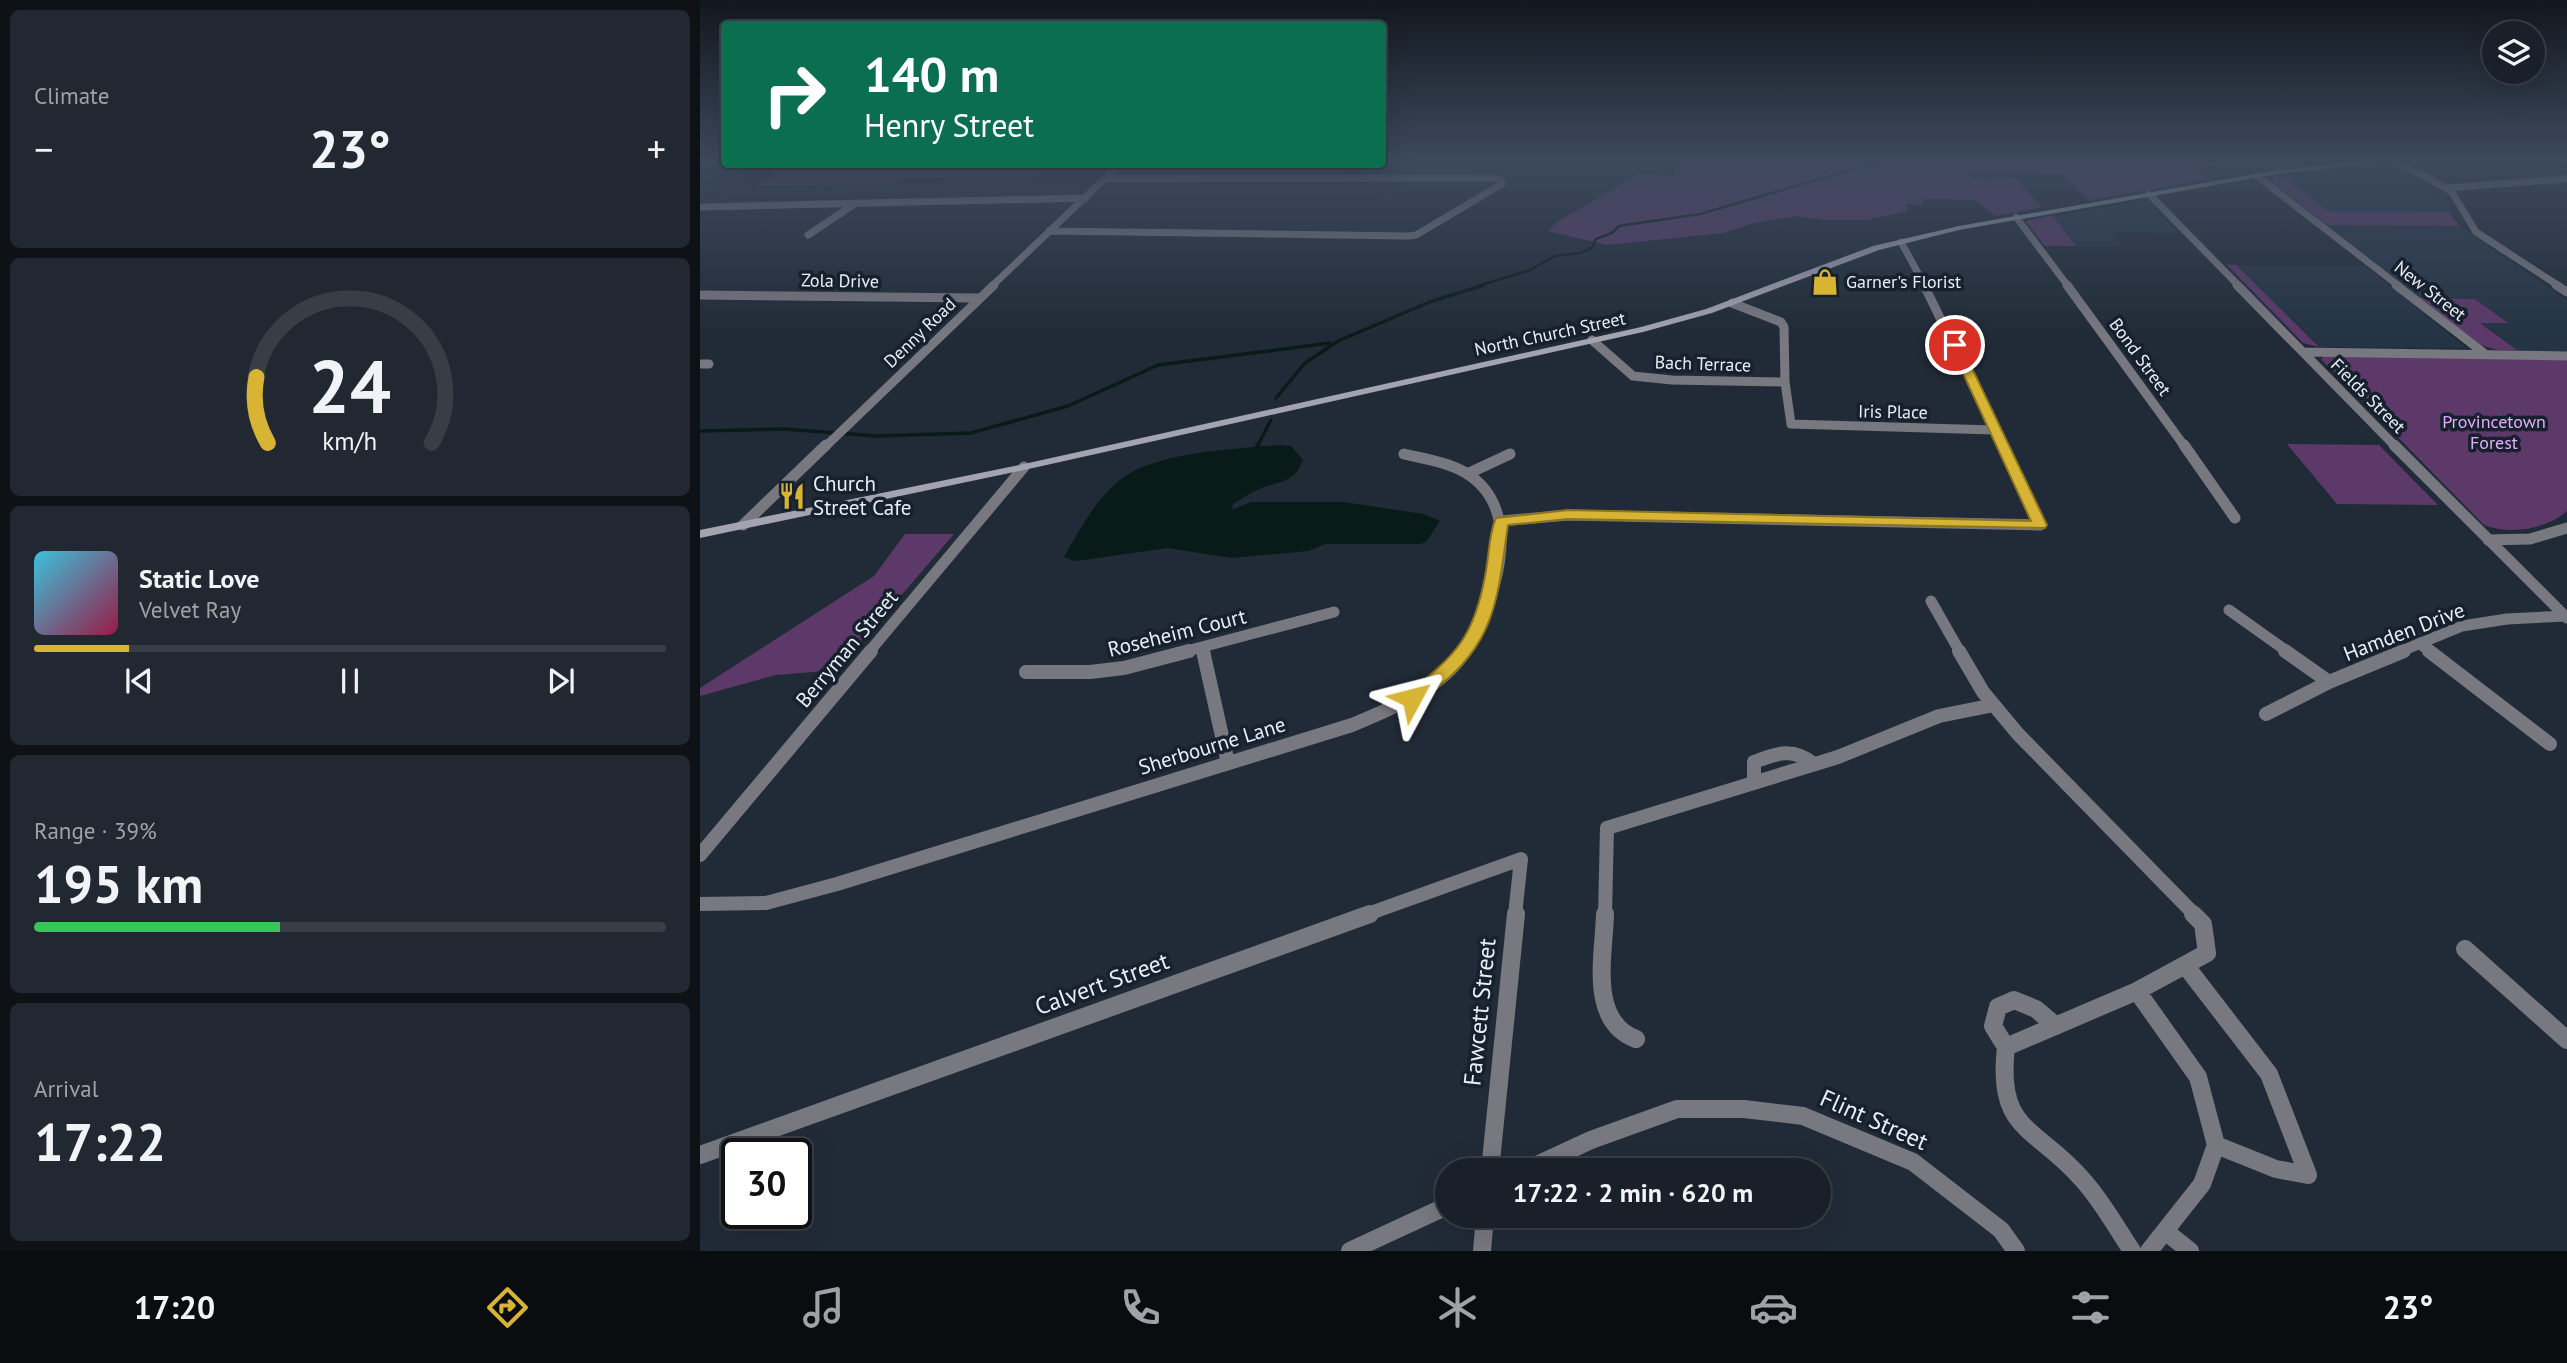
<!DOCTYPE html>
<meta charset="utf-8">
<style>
:root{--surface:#192029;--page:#222831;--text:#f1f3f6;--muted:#9fa3a8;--line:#373e46;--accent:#d7b434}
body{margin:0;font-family:"PT Sans",sans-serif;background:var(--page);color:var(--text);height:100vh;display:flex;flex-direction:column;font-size:26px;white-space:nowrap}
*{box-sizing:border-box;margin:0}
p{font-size:23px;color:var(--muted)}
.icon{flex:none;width:38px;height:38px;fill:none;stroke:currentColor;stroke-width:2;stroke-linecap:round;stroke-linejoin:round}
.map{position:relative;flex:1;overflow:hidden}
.drawer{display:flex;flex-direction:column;gap:10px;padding:10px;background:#0e1217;width:700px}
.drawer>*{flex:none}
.hud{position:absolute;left:21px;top:21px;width:665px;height:147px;border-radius:7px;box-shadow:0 7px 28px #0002,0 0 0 2px var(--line);background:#0b6e4f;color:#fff;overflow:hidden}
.controls{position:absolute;left:1782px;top:21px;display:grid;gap:14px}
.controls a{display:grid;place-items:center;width:63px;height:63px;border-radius:50%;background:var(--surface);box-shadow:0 7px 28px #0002,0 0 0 2px var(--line);font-size:35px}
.speed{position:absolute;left:21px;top:1138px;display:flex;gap:14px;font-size:35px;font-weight:700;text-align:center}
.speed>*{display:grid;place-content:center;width:91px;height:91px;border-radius:50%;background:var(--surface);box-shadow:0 7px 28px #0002,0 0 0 2px var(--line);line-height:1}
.speed .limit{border:4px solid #111;border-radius:10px;background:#fff;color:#111}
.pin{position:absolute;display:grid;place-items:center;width:60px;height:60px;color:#fff;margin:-30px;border:4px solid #fff;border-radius:50%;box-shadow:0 2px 7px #0007}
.me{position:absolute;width:77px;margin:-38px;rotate:52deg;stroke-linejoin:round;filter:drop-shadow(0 0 5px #0008)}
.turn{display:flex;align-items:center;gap:24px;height:147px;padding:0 28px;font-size:32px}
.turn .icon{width:91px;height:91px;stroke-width:2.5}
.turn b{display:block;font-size:49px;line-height:60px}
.big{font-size:52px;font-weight:700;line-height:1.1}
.drawer .tile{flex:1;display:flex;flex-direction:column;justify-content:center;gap:10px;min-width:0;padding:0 24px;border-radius:10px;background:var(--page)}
.drawer .dial{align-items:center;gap:0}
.dial svg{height:182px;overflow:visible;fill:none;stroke:var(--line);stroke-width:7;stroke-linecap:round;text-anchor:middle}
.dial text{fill:var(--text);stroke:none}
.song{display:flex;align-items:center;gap:21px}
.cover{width:84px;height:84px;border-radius:10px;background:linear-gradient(135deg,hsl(190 70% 55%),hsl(340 70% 35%))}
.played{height:7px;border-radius:4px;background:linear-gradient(90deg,var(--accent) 15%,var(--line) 15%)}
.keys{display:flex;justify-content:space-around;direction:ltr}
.heat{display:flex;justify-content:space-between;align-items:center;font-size:38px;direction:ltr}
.charge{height:10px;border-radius:5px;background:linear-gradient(90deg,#34c759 39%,var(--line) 0)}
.trip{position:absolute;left:735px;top:1158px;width:396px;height:70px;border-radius:35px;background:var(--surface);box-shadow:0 7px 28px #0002,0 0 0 2px var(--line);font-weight:700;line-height:70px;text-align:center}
.menu{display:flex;height:112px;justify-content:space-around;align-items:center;background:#0a0d10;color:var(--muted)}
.menu .icon{width:49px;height:49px}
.menu .selected{color:var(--accent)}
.menu b{font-size:32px;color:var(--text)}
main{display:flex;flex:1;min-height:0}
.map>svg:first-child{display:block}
</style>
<main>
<section class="drawer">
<div class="tile"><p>Climate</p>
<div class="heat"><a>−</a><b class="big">23°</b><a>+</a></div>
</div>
<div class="tile dial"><svg viewBox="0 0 100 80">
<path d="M14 69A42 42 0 1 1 86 69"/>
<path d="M14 69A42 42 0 0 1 9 40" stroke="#d7b434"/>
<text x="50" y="56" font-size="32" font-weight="700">24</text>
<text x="50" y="72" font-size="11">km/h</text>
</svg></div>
<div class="tile">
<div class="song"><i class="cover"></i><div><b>Static Love</b><p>Velvet Ray</p></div></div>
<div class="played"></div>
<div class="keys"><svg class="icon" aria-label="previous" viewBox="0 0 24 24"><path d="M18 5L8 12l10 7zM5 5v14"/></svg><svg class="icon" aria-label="pause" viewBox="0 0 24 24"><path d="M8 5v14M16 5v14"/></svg><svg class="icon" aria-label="next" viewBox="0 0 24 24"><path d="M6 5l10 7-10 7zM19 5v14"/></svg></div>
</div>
<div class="tile"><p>Range · 39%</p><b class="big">195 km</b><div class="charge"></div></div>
<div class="tile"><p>Arrival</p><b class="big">17:22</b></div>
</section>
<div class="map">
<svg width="1867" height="1251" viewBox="0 0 1867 1251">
<rect width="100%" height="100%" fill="#212b37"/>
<path fill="#253445" d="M1524 160H1621L1629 163 1511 179 1489 169 1524 164Z
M1649 168 1705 173 1743 195 1749 205V212L1628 211 1590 182 1578 176Z
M1447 200 1479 233 1413 232 1422 246H1376L1353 216Z
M1627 225 1759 226 1867 300V352L1817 350 1779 322 1807 323 1776 299 1720 298Z
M1536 265 1666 266 1766 348 1619 347Z"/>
<path fill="#5c3969" d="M974 160H1524V164L1490 169 1511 179 1389 200 1363 174 1295 169 1262 171C1271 184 1300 178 1315 178L1342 207 1295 216 1275 200 1222 199 1224 205 1206 204 1208 211 1166 220H1124L1097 216 1054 223 1023 233 906 245 848 231 860 220 941 173 975 176Z
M68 165H350L335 177 200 178 191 184 56 186 84 168Z
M1578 176 1590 182 1628 211 1749 212 1759 226 1627 225 1570 180Z
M1353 215V216L1376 246H1345L1326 221Z
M1526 264 1536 265 1619 347 1603 343Z
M1720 298 1775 299 1808 323H1780L1817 350H1797L1781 345Z
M1625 355 1867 360V511C1845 530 1810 535 1784 525L1621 359Z
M1587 444 1679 445 1738 505 1637 504Z
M205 534H254L137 670 76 675 0 696V688L174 576Z"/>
<path fill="#081b19" d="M577 445 591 446 603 460C595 481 583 481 564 487 553 491 543 498 533 504L532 510 551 502H644L723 514 740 521 726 542 720 544H625L608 551 531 558 468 548 384 560 374 561 364 557C379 530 397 498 421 479 456 452 533 449 577 445Z"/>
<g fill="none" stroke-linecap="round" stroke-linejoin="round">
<path stroke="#081b19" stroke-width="2.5" d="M778 286 830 270 855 256 880 253 892 248 896 239 912 233 919 226 1000 214 1185 160"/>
<path stroke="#081b19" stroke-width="3.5" d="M576 398 605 363 638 341 732 301 784 285
M0 431 84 429 177 436 271 433 368 406 458 365 630 343
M557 447 571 420"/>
<path stroke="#081b19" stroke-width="4.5" d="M556 449 558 445"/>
<path stroke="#787880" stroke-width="7" d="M1689 160 1725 176 1752 192 1776 232 1859 286
M1557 176 1699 286
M1746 188 1867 179
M1449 194 1539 286
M0 207 386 198
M1316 217 1368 286
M349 231 708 236 716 235 802 184 801 180 793 178 405 179
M108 235 156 203
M1201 242 1225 286
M292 286 420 164"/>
<path stroke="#787880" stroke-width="9" d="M1224 285 1303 447
M1367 285 1485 447
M1537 285 1696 447
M1696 285 1784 353
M1856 285 1867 292
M0 295 279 298
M1032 303 1081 322 1084 327 1085 382 1091 424 1294 430
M892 340 933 376 972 380 1085 382
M1603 352 1867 356
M0 364H9
M125 447 294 285"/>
<path stroke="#787880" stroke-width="11" d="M1484 445 1535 518
M1694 445 1867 618
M704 454C725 459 747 462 766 473 828 511 795 604 764 652
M767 474 810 454
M801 521 868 515 1340 525 1302 445
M43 525 126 445
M1788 540 1830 539 1867 528
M1231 601 1260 652
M1529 610 1588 652
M1719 643 1731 652
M502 648 503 652
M169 652 324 467
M483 652 634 612
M1699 652 1762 626 1807 619 1865 616"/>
<path stroke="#787880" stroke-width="14" d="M503 651 528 763
M1259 651 1283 692 1318 734 1495 915
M1585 651 1629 682
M1729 651 1850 744
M326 672H390L424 668 489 651
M1566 714 1629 682 1704 651
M1054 781V762C1077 753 1093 747 1114 764
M0 855 171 651
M0 904 66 903 137 884 652 725C693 708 740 689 765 651
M665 915 821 859 815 915
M905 915 907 828 1138 757 1239 716 1294 705"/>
<path stroke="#787880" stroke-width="18" d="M905 914C904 955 888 1021 936 1039
M1765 949 1867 1040
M1485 965 1569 1074 1608 1175 1576 1169 1516 1145
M1437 991 1498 1077 1516 1145 1502 1184 1449 1251
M1306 1047 1293 1026 1298 1007 1314 1000 1336 1009 1356 1026
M0 1155 670 914
M790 1171 816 914
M824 1171 891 1140 977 1109H1044L1103 1116 1213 1162 1301 1230 1316 1251
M1465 1231 1490 1251
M650 1251 747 1206
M782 1251 785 1216
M1432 1251C1416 1227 1402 1201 1382 1179 1336 1126 1296 1132 1306 1047L1437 991 1507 953 1503 924 1493 914"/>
<path fill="#a4a4b1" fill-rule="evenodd" d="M1679 160H1705L1578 174 1259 230 1179 250 1012 313 943 332 324 470 0 538V530L324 464 941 327 1006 309 1173 246 1259 226 1578 170Z"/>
</g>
<linearGradient id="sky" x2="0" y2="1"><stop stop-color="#12181e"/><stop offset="0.48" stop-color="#3d4a5e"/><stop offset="1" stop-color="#3d4a5e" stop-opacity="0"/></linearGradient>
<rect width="1867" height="335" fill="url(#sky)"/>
<path fill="#d7b434" stroke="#8c7522" stroke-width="2" d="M1255 342 1261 345 1347 525 1345 528 868 519 808 525C798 594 797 641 738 687 728 695 719 707 706 703L703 698 706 694C757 655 775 636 786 571 789 555 789 533 796 518L868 510 1331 521 1250 345Z"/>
<defs>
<symbol id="shop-bare" viewBox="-9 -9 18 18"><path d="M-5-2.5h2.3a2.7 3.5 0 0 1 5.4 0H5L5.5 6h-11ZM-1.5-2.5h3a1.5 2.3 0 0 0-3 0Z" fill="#d7b434" stroke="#17212d" stroke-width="2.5" paint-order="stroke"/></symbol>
<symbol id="restaurant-bare" viewBox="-9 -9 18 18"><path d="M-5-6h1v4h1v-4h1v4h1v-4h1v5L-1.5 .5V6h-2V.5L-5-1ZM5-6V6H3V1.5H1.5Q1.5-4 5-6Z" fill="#d7b434" stroke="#17212d" stroke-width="2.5" paint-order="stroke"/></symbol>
</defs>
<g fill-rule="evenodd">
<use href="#shop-bare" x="1106" y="263" width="38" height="38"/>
<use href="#restaurant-bare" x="73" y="477" width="38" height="38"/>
</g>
<g text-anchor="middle" stroke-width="7" stroke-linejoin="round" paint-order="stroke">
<g font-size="18" fill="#e7eef6" stroke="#17212d">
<text transform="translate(140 281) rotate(1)" y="6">Zola Drive</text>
<text transform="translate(1730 291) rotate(38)" y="6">New Street</text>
<text transform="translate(220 333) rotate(-44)" y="6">Denny Road</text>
<text transform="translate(850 334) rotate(-12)" y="6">North Church Street</text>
<text transform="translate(1440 357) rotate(54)" y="6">Bond Street</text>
<text transform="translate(1003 364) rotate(2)" y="6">Bach Terrace</text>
<text transform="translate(1668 396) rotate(45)" y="6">Fields Street</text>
<text transform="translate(1193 412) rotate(1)" y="6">Iris Place</text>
</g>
<g font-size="18" fill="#e7eef6" stroke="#17212d" text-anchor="start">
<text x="1146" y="288">Garner's Florist</text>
</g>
<g font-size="18" fill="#e5acfa" stroke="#17212d">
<text x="1794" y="428">Provincetown<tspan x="1794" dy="21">Forest</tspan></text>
</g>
<g font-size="21" fill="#e7eef6" stroke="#17212d" text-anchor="start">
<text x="113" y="491">Church<tspan x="113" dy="24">Street Cafe</tspan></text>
</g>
<g font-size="21" fill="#e7eef6" stroke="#17212d">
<text transform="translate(1704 632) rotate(-21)" y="7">Hamden Drive</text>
<text transform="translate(477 633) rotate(-14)" y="7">Roseheim Court</text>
<text transform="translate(147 649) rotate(-50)" y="7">Berryman Street</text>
<text transform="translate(512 746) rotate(-17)" y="7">Sherbourne Lane</text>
</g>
<g font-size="24" fill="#e7eef6" stroke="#17212d">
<text transform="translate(402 984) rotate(-20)" y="8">Calvert Street</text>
<text transform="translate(780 1012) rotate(-84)" y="8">Fawcett Street</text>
<text transform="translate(1174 1120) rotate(24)" y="8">Flint Street</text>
</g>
</g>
</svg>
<div class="controls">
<a><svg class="icon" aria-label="layers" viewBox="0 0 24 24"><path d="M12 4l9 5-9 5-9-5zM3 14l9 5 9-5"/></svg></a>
</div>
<div class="speed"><div class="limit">30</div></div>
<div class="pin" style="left:1255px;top:345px;background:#d93025"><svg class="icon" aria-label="arrive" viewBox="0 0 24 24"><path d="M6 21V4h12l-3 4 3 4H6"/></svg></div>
<svg class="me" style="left:712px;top:698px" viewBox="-20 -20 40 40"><path d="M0-17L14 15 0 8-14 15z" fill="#d7b434" stroke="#fff" stroke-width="4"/></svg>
<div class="trip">17:22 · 2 min · 620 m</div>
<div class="hud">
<div class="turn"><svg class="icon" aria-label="right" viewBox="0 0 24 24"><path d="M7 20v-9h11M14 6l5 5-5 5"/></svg><div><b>140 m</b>Henry Street</div></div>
</div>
</div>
</main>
<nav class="menu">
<b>17:20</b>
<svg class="icon selected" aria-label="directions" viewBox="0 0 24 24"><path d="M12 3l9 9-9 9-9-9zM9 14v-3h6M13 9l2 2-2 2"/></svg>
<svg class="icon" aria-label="music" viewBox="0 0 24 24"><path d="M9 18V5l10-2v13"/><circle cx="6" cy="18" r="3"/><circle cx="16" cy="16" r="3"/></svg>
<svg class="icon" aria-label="phone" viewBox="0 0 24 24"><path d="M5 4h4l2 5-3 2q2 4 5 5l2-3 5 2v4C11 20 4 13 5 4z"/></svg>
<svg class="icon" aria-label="climate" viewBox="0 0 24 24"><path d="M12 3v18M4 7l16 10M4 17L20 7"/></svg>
<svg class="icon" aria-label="car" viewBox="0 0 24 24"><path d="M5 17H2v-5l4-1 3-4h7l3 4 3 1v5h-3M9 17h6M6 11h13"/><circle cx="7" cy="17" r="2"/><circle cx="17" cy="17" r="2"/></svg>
<svg class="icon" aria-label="filters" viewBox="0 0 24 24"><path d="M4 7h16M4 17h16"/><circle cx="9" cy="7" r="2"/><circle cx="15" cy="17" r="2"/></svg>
<b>23°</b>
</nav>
